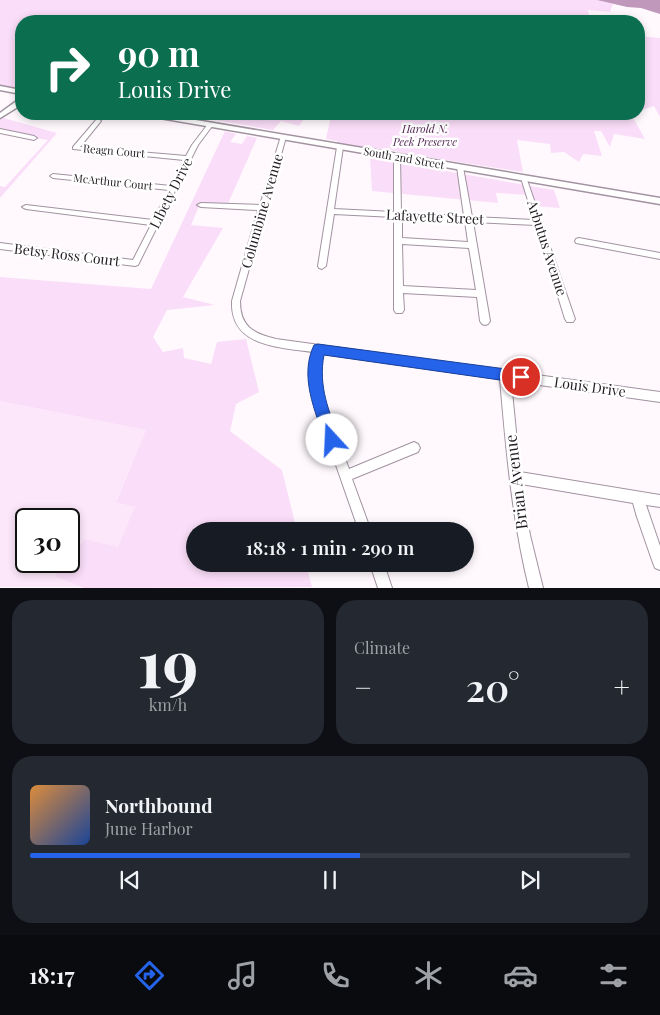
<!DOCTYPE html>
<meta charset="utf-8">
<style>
:root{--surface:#171b24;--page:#242831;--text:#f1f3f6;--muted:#9ea1a6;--line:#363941;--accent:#2563eb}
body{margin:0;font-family:"Playfair Display",serif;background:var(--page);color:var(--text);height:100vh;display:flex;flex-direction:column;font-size:19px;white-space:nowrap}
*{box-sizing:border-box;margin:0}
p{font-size:16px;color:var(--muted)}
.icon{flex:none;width:28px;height:28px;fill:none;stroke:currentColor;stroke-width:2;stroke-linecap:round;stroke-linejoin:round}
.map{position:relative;height:588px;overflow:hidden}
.drawer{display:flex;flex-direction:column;gap:12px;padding:12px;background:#0d0f14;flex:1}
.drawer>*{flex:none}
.hud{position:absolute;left:15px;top:15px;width:630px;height:105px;border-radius:20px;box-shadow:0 2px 8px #0003;background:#0b6e4f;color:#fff;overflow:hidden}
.speed{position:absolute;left:15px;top:508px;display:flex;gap:10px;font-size:25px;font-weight:700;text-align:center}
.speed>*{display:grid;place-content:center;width:65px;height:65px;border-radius:50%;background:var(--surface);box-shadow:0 2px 8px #0003;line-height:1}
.speed .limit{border:2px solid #111;border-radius:8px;background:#fff;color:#111}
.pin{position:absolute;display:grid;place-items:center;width:42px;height:42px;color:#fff;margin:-21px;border:2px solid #fff;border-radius:50%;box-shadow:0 1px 5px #0007}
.me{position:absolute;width:55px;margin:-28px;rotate:340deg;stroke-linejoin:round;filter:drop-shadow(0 0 4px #0008)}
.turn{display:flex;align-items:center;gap:18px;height:105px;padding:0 20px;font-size:22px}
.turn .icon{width:65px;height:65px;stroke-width:2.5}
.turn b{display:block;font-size:35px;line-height:42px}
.big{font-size:38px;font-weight:600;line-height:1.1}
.drawer .tile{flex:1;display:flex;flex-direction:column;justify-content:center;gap:8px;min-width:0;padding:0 18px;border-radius:20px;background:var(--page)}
.drawer .dial{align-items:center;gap:0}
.dial b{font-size:65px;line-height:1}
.song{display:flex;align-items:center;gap:15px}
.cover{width:60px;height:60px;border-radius:8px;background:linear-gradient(135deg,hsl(30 70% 55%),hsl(220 70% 35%))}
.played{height:5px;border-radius:2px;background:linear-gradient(90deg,var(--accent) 55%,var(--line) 55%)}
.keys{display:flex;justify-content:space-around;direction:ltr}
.heat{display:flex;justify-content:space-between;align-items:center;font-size:28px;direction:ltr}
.drawer .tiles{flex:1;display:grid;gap:12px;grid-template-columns:1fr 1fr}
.tile:last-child{grid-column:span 2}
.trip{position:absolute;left:186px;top:522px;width:288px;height:50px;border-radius:25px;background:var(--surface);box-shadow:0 2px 8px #0003;font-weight:600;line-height:50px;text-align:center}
.tabs{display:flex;height:80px;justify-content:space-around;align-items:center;background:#090b0e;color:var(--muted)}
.tabs .icon{width:35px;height:35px}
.tabs .selected{color:var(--accent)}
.tabs b{font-size:22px;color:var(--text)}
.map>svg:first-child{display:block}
</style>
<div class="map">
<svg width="660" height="588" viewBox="0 0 660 588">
<rect width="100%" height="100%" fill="#fff9fe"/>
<path fill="#fce7fa" d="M0 401 146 430 116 501 136 507 118 547 85 539 69 559V519H26V561H67L56 576 84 587H0Z"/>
<path fill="#faddf8" d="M0 0H597L613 4 610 12 588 10 590 21H21V89L0 85Z
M639 36 660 38V117L654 106 639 111Z
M179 114H631L645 139 614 134 610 147 601 131H594L602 156 583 154 579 162 564 152 551 153 550 144 517 140 523 172 401 153 391 150V156L336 146 337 141 326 139 330 120 327 118 307 115 299 126 281 121 273 130Z
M0 117 57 133 0 198V186L5 187 48 140 0 133Z
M225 131 236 134 230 142 242 144 247 136 257 138 227 206 200 204 191 225 223 228 183 297 215 305 167 310 153 337 163 352 183 348 184 358 211 364 217 342 246 339 259 392 236 404 230 431 282 470 297 531H195V564H306L312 587 84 588 55 576 85 539 118 547 135 507 116 502 146 430 0 401V277L151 289Z
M370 158 554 190 560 208 534 206 529 195 496 193 498 203 372 191Z"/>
<path fill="#bf98bc" d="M597 0H660V14L641 8 627 7Z"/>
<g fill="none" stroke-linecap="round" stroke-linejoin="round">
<defs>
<path id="minor" d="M98 119 101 121 80 147 186 156 192 145 208 124 213 125 198 145 138 265 135 266 0 249V243L133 260 151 225 26 209 22 207 26 205 153 220 169 190 53 178 50 176 53 174 171 186 184 160 73 149V147L96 120Z
M0 129 34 136 37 138 34 140 0 133Z
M281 136 286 137 240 301C240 327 253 333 276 339L660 392V402L511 381 520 472 660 495V507L646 505 660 546V570L655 568 653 563 637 517 633 503 521 484 530 535 543 588H529C512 519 506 449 500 379L322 354 319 371 325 405 349 469 414 442 418 444 420 448 418 452 352 479 371 531H359L315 405 309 371 313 352C279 347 230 347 232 301L258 210 201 207 197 205 201 203 260 205Z
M340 145 343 147 334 209 394 212V157L397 155 400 157 401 213 464 216 457 167 460 165 463 167 472 217 534 220 521 178 524 176 526 177 575 319 573 322H567L565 319 536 225 473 222 490 321 488 324 485 325 482 324 480 321 477 297 403 293 404 310 402 313H396L394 310V217L334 214 326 266 322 269 319 268 318 266 337 147ZM402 218 465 221 468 242 402 238ZM402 244 469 248 476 290 403 286Z
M579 238 660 253V259L576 243 575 241 576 239Z
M370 564H384L392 588H378Z"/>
<path id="major" d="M0 86 21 90V94L0 90Z
M18 100H21V105L0 118V113Z
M144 114H160L660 198V204L148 116Z"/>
</defs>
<use href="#minor" stroke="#a193a0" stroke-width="2"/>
<use href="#major" stroke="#a193a0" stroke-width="3"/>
<use href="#minor" fill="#fff" fill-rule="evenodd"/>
<use href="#major" fill="#fff" fill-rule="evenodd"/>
</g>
<path fill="#2563eb" stroke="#184099" d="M318 344 521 371 526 373 528 377 526 381 521 383 324 355C318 386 329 412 340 440L338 445 332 448 327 445 325 440C315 411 299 376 314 345Z"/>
<g text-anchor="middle" stroke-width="5" stroke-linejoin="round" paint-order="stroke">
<g font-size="11" font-style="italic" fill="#4e1e4d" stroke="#fff">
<text x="425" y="133">Harold N.<tspan x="425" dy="13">Peek Preserve</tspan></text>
</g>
<g font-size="11" fill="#221d22" stroke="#fff">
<text transform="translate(114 151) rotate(5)" y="4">Reagn Court</text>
<text transform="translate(404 158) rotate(10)" y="4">South 2nd Street</text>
<text transform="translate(113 182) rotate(6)" y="4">McArthur Court</text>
</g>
<g font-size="14" fill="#221d22" stroke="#fff">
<text transform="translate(171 193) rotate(-63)" y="5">LIbety Drive</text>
<text transform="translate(262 211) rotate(-74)" y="5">Columbine Avenue</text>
<text transform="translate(435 217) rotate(3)" y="5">Lafayette Street</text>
<text transform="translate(547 248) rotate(72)" y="5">Arbutus Avenue</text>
<text transform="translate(67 255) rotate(7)" y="5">Betsy Ross Court</text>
<text transform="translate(590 387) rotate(8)" y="5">Louis Drive</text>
</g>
<g font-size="16" fill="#221d22" stroke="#fff">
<text transform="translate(516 482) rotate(-97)" y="6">Brian Avenue</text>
</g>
</g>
</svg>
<div class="speed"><div class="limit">30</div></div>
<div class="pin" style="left:521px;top:377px;background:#d93025"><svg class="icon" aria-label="arrive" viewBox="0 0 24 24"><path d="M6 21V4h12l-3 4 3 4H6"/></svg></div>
<svg class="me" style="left:332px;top:440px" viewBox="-20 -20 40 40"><circle r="19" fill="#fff"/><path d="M0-13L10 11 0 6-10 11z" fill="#2563eb"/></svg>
<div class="trip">18:18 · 1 min · 290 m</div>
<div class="hud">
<div class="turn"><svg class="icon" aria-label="right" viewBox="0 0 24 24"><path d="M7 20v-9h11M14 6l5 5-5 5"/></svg><div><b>90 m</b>Louis Drive</div></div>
</div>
</div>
<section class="drawer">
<div class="tiles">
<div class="tile dial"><b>19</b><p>km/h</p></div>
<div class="tile"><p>Climate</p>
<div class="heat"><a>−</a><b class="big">20°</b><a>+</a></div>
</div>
<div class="tile">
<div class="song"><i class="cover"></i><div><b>Northbound</b><p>June Harbor</p></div></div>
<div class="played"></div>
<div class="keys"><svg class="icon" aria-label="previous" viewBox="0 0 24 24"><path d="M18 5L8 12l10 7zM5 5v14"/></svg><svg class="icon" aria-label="pause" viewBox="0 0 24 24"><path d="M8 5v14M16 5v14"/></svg><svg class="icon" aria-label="next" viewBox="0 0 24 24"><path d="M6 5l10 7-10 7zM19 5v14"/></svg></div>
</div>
</div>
</section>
<nav class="tabs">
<b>18:17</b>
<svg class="icon selected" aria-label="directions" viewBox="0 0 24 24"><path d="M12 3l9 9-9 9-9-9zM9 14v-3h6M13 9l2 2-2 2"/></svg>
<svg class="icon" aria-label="music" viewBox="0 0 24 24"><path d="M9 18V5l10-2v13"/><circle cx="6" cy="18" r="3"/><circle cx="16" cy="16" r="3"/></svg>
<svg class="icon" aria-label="phone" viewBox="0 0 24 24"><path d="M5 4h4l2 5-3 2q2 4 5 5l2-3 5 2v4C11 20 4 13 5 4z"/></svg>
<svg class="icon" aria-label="climate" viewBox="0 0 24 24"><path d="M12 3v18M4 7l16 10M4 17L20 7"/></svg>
<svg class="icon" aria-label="car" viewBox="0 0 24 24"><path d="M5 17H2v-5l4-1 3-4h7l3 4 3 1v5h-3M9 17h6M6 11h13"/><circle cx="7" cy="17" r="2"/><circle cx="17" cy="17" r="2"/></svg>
<svg class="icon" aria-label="filters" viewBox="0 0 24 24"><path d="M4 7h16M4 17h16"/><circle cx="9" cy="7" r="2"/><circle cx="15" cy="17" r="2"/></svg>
</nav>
